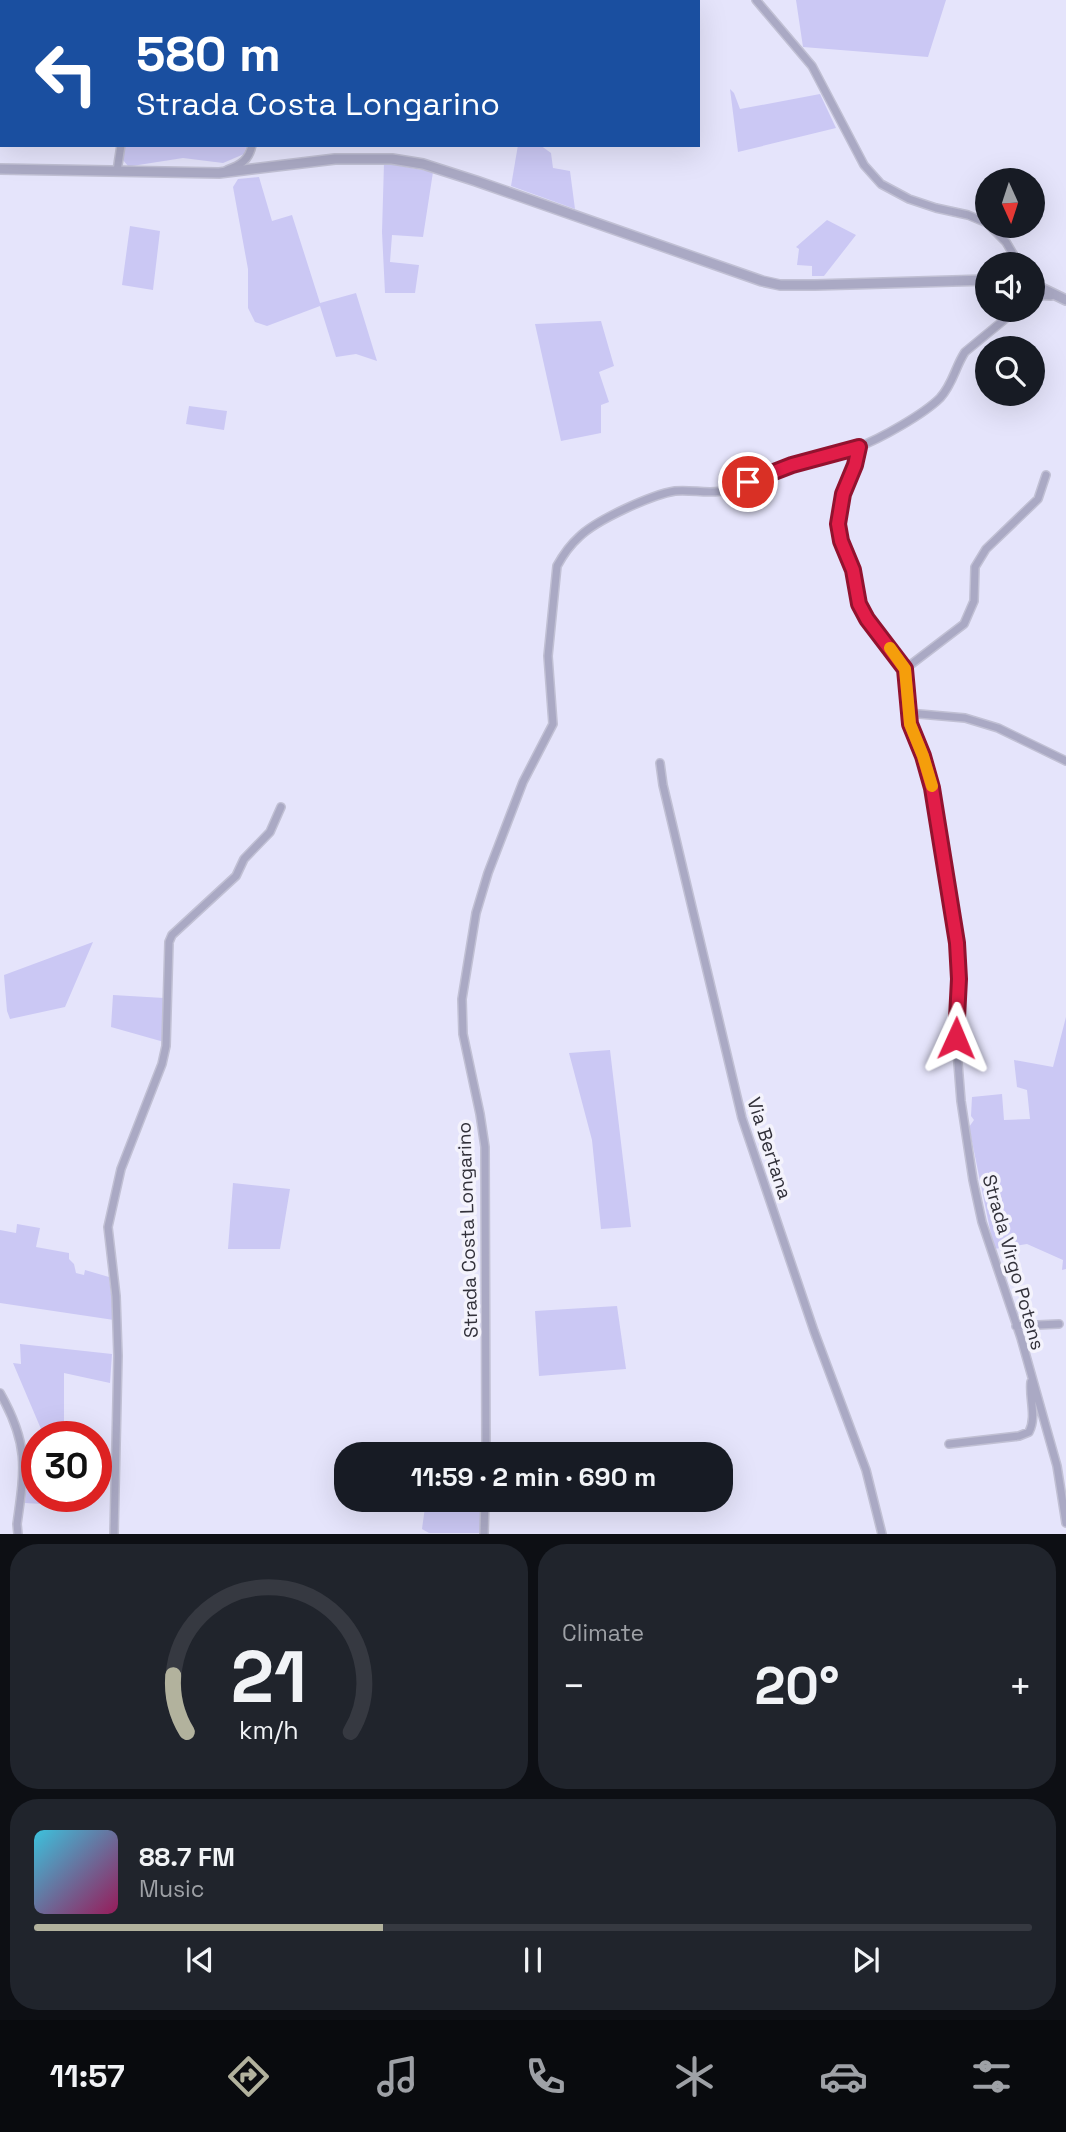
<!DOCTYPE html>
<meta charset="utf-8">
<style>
:root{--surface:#171b24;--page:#20242c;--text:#f1f3f6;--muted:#9ea1a6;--line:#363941;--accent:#b2b29d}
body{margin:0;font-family:"Space Grotesk",sans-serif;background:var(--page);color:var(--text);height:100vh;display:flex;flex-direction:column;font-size:26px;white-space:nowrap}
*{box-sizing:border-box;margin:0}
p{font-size:23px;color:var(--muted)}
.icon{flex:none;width:38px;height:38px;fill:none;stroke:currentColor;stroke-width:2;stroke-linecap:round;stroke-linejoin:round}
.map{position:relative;height:1534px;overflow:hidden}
.sheet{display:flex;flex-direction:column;gap:10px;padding:10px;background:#0d0f14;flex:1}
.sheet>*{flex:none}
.guide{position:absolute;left:0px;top:0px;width:700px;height:147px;box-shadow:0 7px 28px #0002;background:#1a4fa0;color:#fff;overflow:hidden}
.needle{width:46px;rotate:177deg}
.controls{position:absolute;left:975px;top:168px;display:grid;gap:14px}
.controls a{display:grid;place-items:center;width:70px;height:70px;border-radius:50%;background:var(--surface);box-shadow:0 7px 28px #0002;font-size:35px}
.speed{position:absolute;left:21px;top:1421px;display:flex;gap:14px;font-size:35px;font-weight:700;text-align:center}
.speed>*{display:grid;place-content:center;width:91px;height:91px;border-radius:50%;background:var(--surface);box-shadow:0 7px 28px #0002;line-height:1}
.speed .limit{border:10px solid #d22;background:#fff;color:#111}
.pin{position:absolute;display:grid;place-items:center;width:60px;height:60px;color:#fff;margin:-30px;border:4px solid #fff;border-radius:50%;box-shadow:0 2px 7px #0007}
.me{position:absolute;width:77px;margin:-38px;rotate:1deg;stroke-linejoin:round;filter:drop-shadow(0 0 5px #0008)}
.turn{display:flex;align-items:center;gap:24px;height:147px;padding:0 21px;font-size:32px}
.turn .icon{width:91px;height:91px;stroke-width:2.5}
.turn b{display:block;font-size:49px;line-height:60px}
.big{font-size:52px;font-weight:700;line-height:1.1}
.sheet .tile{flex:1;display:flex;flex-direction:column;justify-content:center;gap:10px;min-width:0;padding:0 24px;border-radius:28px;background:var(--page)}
.sheet .dial{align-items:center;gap:0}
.dial svg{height:182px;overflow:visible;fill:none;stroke:var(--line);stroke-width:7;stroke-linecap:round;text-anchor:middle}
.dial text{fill:var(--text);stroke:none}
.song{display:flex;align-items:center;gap:21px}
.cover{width:84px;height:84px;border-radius:10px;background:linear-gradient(135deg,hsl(190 70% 55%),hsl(330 70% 35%))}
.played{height:7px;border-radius:4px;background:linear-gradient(90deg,var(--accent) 35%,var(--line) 35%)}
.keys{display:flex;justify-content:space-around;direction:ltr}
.heat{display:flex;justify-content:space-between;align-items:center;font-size:38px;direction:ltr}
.sheet .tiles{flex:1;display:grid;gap:10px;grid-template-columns:1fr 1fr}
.tile:last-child{grid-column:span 2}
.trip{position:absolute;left:334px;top:1442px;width:399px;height:70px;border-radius:28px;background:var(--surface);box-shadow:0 7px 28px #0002;font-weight:700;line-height:70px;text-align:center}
.tabs{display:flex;height:112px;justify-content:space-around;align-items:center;background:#090b0e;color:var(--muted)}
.tabs .icon{width:49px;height:49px}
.tabs .selected{color:var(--accent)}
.tabs b{font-size:32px;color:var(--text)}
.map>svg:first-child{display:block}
</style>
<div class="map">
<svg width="1066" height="1534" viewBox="0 0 1066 1534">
<rect width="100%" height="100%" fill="#e5e4fb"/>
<path fill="#cbc8f4" d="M278 0H474L475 2H278Z
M796 0H946L928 57 803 47Z
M730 89 734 93 740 109 820 94 836 128 738 152Z
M124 145H247L244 154 223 163 183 158 132 166H128L123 160Z
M518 145H540L551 153 553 168 570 171 575 209 511 186Z
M384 163 433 172 423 237 392 235 390 262 419 265 415 293H385L382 232Z
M259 177 272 221 292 215 320 303 356 293 377 361 356 354 336 357 320 306 267 326 255 322 248 308V269L233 187 238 179Z
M827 220 856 235 824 276H812V266L797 265 799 249 796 247Z
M130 226 160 231 153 290 122 285Z
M601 321 614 366 599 372 609 402 601 405V433L561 441 535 324Z
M189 406 227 411 224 430 186 424Z
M93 942 65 1007 10 1019 7 1011 4 975Z
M113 995 164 998V1042L111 1027Z
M1066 1017V1269L1062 1270 1063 1260 1027 1244 994 1249 969 1127 974 1120 971 1116 972 1097 1002 1094 1004 1120 1030 1119 1027 1090 1017 1087 1014 1060 1053 1067Z
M610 1050 631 1227 601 1229 592 1140 569 1053Z
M233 1183 290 1189 280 1249H228Z
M17 1224 40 1228 36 1247 69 1253V1259L74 1264 76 1273 84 1275 85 1270 109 1277 114 1320 0 1303V1230L16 1233Z
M617 1306 626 1369 539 1376 535 1311Z
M20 1344 112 1354 110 1383 64 1373V1429H41L13 1363 21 1364Z
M29 1460H37V1496H60L59 1505 25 1503Z
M426 1500H482L481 1533H429L422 1529Z"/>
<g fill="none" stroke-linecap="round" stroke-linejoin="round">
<defs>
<path id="minor" d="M756 0 812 66 864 165 881 184 909 199 936 208 968 215 987 223
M162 2 163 0
M274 2 275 0
M227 170C241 165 249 160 252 145
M117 171 121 145
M990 226 1006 242 1019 264
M859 447 855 465 848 480 840 507 838 524 841 541 853 570 859 604 867 619 905 669 910 724 923 756 932 788 957 943 959 979 956 1038 961 1101 973 1180 982 1222 1021 1338 1057 1466 1066 1523
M905 669 964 624 974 601 975 567 986 549 1038 499 1046 475
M908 713 965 718 998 728 1066 761
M660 763 663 785 742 1118 814 1331 866 1470 882 1534
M1016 1326 1059 1324
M0 1393C29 1444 25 1468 17 1524L18 1534
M949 1444 1019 1436 1029 1432C1037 1417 1029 1398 1031 1382
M486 1454 485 1147 480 1114 463 1034 462 999 476 913 488 873 523 782 553 724 548 656 557 566C563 555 570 545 579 537 596 520 651 495 675 491 692 489 710 495 727 490 749 484 770 472 792 465 813 458 837 454 858 447 880 439 924 414 940 398 953 384 955 367 965 352L1016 310
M114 1534 118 1356 116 1296 108 1227 121 1169 162 1064 166 1046 169 942 172 935 236 876 244 859 270 832 281 807
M484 1534 485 1500"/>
<path id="tertiary" d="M0 169 219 173 335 159H392L423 164 476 181 762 281 780 285H815L987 280
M1035 285 1066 300
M1032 294 1051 295"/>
</defs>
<use href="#minor" stroke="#c1c0d4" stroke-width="10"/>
<use href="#tertiary" stroke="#c1c0d4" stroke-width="12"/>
<use href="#minor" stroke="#aaa9c4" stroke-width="7"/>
<use href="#tertiary" stroke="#aaa9c4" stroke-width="9"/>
</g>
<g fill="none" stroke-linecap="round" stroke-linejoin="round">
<defs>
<path id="route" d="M748 482 792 465 859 447 855 465 843 494 838 524 841 541 853 570 859 604 867 619 905 669 910 724 923 756 932 788 957 943 959 979 956 1038"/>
</defs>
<use href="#route" stroke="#92132f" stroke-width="18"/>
<use href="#route" stroke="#e11d48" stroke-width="12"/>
<path stroke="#f59e0b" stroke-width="12" d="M890 648 905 669 910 724 923 756 932 786"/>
</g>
<g text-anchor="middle" stroke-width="7" stroke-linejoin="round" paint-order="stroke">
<g font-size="19" fill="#32313a" stroke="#f4f3fc">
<text transform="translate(770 1148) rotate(72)" y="7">Via Bertana</text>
<text transform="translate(467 1230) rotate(-92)" y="7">Strada Costa Longarino</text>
<text transform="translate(1014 1262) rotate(74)" y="7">Strada Virgo Potens</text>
</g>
</g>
</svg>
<div class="controls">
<a><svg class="needle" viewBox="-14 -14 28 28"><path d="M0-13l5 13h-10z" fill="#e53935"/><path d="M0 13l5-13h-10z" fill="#9ea1a6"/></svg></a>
<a><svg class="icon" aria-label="sound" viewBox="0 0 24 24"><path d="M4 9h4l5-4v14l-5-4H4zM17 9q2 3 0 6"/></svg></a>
<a><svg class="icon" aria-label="search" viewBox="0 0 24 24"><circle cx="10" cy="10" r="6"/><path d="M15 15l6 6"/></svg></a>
</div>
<div class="speed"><div class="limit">30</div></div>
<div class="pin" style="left:748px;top:482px;background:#d93025"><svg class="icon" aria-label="arrive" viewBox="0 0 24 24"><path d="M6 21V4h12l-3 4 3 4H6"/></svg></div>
<svg class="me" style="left:956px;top:1038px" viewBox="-20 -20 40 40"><path d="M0-17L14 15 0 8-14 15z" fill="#e11d48" stroke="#fff" stroke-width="4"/></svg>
<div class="trip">11:59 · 2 min · 690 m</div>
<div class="guide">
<div class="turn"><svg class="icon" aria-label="left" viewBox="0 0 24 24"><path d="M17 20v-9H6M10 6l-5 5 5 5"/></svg><div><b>580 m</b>Strada Costa Longarino</div></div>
</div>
</div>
<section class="sheet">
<div class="tiles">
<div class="tile dial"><svg viewBox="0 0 100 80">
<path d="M14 69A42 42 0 1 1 86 69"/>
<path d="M14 69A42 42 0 0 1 8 44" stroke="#b2b29d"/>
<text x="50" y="56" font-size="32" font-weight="700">21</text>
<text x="50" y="72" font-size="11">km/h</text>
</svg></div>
<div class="tile"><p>Climate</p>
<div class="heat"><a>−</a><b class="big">20°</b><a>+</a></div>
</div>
<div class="tile">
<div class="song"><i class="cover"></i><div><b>88.7 FM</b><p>Music</p></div></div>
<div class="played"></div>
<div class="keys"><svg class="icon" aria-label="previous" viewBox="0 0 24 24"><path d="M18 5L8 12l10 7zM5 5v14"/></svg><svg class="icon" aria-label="pause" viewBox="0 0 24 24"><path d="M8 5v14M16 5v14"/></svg><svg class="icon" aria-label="next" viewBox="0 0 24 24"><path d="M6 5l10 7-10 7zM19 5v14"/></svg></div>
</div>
</div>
</section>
<nav class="tabs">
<b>11:57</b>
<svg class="icon selected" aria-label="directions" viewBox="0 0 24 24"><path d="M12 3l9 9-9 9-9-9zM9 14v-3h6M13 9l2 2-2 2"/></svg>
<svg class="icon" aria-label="music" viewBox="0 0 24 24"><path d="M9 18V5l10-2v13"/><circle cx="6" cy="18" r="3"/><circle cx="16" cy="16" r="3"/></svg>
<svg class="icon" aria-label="phone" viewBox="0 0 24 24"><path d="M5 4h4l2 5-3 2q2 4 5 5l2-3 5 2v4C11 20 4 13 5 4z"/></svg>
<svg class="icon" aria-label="climate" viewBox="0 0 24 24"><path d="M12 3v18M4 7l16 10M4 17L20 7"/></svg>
<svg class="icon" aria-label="car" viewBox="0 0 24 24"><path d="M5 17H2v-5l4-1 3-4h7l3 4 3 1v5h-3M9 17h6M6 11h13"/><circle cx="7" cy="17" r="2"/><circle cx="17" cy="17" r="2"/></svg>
<svg class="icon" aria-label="filters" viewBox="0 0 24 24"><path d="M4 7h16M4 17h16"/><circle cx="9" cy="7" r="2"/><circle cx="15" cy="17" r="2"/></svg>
</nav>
